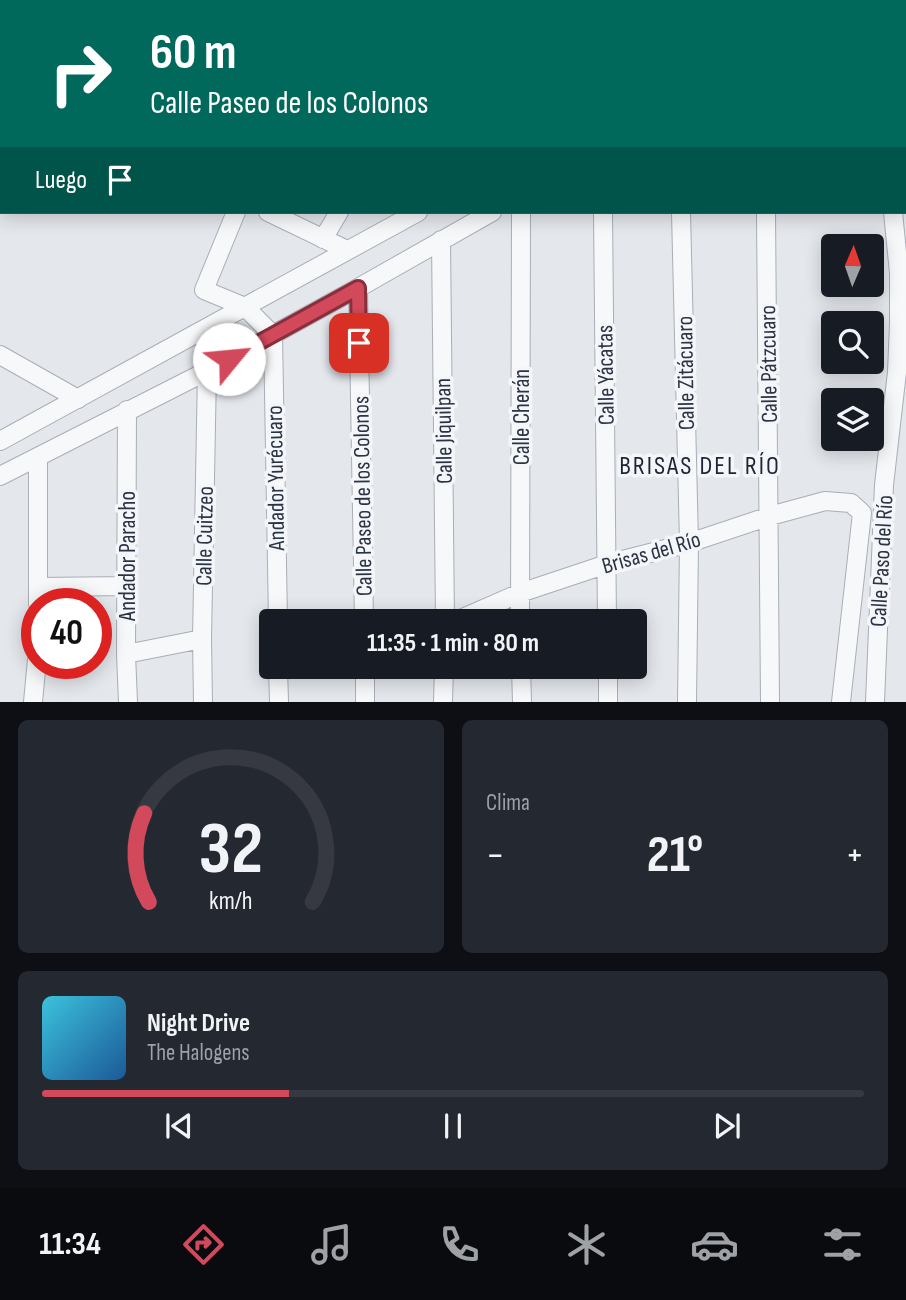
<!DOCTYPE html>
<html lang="es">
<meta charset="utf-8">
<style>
:root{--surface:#171b24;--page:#242831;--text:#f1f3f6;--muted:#9ea1a6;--line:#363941;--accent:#d1495b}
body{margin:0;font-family:"Sofia Sans Condensed",sans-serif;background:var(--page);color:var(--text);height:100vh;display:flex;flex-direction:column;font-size:26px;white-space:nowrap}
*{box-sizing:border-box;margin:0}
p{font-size:23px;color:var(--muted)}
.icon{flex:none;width:38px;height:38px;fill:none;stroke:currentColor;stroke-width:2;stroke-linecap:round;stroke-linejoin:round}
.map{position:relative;height:702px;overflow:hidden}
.sheet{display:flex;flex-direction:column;gap:18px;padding:18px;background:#0d0f14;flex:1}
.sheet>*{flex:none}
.guide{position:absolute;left:0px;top:0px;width:906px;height:214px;box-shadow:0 4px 18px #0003;background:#00695c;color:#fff;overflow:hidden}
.needle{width:46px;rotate:2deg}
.controls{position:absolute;left:821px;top:234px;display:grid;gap:14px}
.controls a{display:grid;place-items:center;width:63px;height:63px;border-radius:7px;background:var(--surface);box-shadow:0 4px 18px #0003;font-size:35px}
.speed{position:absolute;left:21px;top:588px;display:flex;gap:14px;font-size:35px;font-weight:700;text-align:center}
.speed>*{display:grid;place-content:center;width:91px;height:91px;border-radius:50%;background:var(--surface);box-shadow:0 4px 18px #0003;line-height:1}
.speed .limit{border:10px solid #d22;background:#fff;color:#111}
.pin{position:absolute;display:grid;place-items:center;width:60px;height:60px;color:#fff;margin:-30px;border-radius:14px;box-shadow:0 4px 10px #0006}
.me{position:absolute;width:77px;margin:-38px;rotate:62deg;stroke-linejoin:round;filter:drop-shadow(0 0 5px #0008)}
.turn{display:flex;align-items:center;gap:24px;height:147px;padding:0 35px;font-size:32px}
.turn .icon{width:91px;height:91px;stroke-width:2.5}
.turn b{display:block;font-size:49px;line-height:60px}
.then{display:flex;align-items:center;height:66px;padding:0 35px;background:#0003;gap:14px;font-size:26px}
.big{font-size:52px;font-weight:700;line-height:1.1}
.sheet .widget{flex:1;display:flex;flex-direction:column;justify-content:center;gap:10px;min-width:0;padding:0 24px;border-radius:10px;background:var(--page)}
.sheet .dial{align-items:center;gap:0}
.dial svg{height:182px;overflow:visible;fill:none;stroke:var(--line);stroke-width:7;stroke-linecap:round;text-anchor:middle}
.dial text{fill:var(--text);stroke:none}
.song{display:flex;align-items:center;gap:21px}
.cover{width:84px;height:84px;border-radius:10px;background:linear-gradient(135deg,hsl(190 70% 55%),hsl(210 70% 35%))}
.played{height:7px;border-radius:4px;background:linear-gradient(90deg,var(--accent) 30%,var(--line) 30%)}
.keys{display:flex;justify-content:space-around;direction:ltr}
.heat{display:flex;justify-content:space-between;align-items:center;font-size:38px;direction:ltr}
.sheet .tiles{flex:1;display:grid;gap:18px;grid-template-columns:1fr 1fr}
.widget:last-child{grid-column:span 2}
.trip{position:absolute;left:259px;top:609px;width:388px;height:70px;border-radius:7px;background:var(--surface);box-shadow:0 4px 18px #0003;font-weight:700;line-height:70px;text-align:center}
.tab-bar{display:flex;height:112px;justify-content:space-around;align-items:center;background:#090b0e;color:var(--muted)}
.tab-bar .icon{width:49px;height:49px}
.tab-bar .selected{color:var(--accent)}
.tab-bar b{font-size:32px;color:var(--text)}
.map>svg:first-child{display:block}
</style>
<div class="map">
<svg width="906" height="702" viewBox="0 0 906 702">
<rect width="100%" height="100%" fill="#e4e7ec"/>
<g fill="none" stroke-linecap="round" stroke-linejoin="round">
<defs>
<path id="minor" d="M43 0 47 2
M365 0 368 2
M569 0 573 2
M676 0V2
M698 0 699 2
M117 2 118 0
M344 2 345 0
M905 18 906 8
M905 64H906
M0 83H2
M236 212 204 290 245 307 273 335 278 621
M268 212 347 250
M603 212 607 621
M681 212 689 543 687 702
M766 212 770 702
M323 239 339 212
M441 240 445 621
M358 288 364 621
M0 355 78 399
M127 410 126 654 128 702
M0 441 418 212
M0 476 207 371 358 288 492 212
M38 587 128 586
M38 604V457
M456 621 520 593 607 564 689 543 770 516 825 501 851 503 862 513 841 702
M520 621 521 212
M126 654 202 639
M278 667 279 702
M365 667V702
M521 667 522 702
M608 667V702
M33 702 37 660
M203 702 202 639 207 371
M443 702 444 667
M875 702 884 485 897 372 899 324V273L893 212"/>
</defs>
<use href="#minor" stroke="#a9aeb7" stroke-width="20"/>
<use href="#minor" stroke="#f7f8fa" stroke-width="18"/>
</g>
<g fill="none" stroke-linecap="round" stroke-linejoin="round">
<defs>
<path id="route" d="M229 359 358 288 359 343"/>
</defs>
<use href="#route" stroke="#882f3b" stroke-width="18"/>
<use href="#route" stroke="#d1495b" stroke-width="12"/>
</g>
<g text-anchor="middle" stroke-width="7" stroke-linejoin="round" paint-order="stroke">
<g font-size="23" fill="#2b3445" stroke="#f4f6f9">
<text transform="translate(768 364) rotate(-91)" y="8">Calle Pátzcuaro</text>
<text transform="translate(685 373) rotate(-91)" y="8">Calle Zitácuaro</text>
<text transform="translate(605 375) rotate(-91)" y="8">Calle Yácatas</text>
<text transform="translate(521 417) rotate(-90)" y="8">Calle Cherán</text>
<text transform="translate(443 431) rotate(-91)" y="8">Calle Jiquilpan</text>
<text transform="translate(275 478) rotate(-91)" y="8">Andador Yurécuaro</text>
<text transform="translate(362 496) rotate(-91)" y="8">Calle Paseo de los Colonos</text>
<text transform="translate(204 536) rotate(-89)" y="8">Calle Cuitzeo</text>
<text transform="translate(651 552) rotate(-16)" y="8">Brisas del Río</text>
<text transform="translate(127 556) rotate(-90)" y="8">Andador Paracho</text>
<text transform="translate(881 561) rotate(-87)" y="8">Calle Paso del Río</text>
</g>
<g font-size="26" letter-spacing="2" fill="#1d2536" stroke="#f4f6f9">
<text x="700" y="474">BRISAS DEL RÍO</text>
</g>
</g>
</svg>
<div class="controls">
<a><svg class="needle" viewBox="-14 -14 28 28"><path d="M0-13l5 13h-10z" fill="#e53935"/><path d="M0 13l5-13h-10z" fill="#9ea1a6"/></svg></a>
<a><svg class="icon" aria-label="search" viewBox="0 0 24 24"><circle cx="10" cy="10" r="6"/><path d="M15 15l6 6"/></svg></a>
<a><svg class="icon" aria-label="layers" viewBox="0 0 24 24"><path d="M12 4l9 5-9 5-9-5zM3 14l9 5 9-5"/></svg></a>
</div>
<div class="speed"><div class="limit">40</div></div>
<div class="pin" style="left:359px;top:343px;background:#d93025"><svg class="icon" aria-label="arrive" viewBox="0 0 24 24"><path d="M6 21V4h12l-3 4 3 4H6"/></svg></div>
<svg class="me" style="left:229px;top:359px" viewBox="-20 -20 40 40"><circle r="19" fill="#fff"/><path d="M0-13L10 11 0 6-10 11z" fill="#d1495b"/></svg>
<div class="trip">11:35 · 1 min · 80 m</div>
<div class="guide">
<div class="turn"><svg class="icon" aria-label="right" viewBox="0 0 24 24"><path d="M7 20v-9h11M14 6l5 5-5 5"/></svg><div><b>60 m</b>Calle Paseo de los Colonos</div></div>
<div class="then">Luego<svg class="icon" aria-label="arrive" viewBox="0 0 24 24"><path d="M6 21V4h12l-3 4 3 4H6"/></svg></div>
</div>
</div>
<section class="sheet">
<div class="tiles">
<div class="widget dial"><svg viewBox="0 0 100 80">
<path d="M14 69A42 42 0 1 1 86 69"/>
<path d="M14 69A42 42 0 0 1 12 30" stroke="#d1495b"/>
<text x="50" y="56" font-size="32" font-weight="700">32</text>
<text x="50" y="72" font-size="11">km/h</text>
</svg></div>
<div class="widget"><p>Clima</p>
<div class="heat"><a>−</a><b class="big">21°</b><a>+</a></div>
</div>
<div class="widget">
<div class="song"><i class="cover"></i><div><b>Night Drive</b><p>The Halogens</p></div></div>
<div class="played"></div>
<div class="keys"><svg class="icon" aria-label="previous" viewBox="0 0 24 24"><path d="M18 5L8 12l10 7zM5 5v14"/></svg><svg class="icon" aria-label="pause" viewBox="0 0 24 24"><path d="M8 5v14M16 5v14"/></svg><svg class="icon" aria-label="next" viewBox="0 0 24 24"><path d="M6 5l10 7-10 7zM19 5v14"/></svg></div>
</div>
</div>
</section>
<nav class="tab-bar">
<b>11:34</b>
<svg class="icon selected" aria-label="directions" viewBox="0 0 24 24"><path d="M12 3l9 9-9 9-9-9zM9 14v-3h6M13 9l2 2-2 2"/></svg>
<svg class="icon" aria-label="music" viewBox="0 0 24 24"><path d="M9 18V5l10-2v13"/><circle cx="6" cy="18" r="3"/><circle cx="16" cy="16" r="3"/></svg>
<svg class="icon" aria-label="phone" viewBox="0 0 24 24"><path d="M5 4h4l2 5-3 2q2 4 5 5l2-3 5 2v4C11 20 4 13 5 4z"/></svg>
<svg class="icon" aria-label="climate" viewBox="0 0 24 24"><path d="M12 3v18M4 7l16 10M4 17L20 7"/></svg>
<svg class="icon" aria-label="car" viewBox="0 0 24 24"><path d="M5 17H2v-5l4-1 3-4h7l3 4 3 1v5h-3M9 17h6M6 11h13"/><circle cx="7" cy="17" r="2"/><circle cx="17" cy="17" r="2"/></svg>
<svg class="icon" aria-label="filters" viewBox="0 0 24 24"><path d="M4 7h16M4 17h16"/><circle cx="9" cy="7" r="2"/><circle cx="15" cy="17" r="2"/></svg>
</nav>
